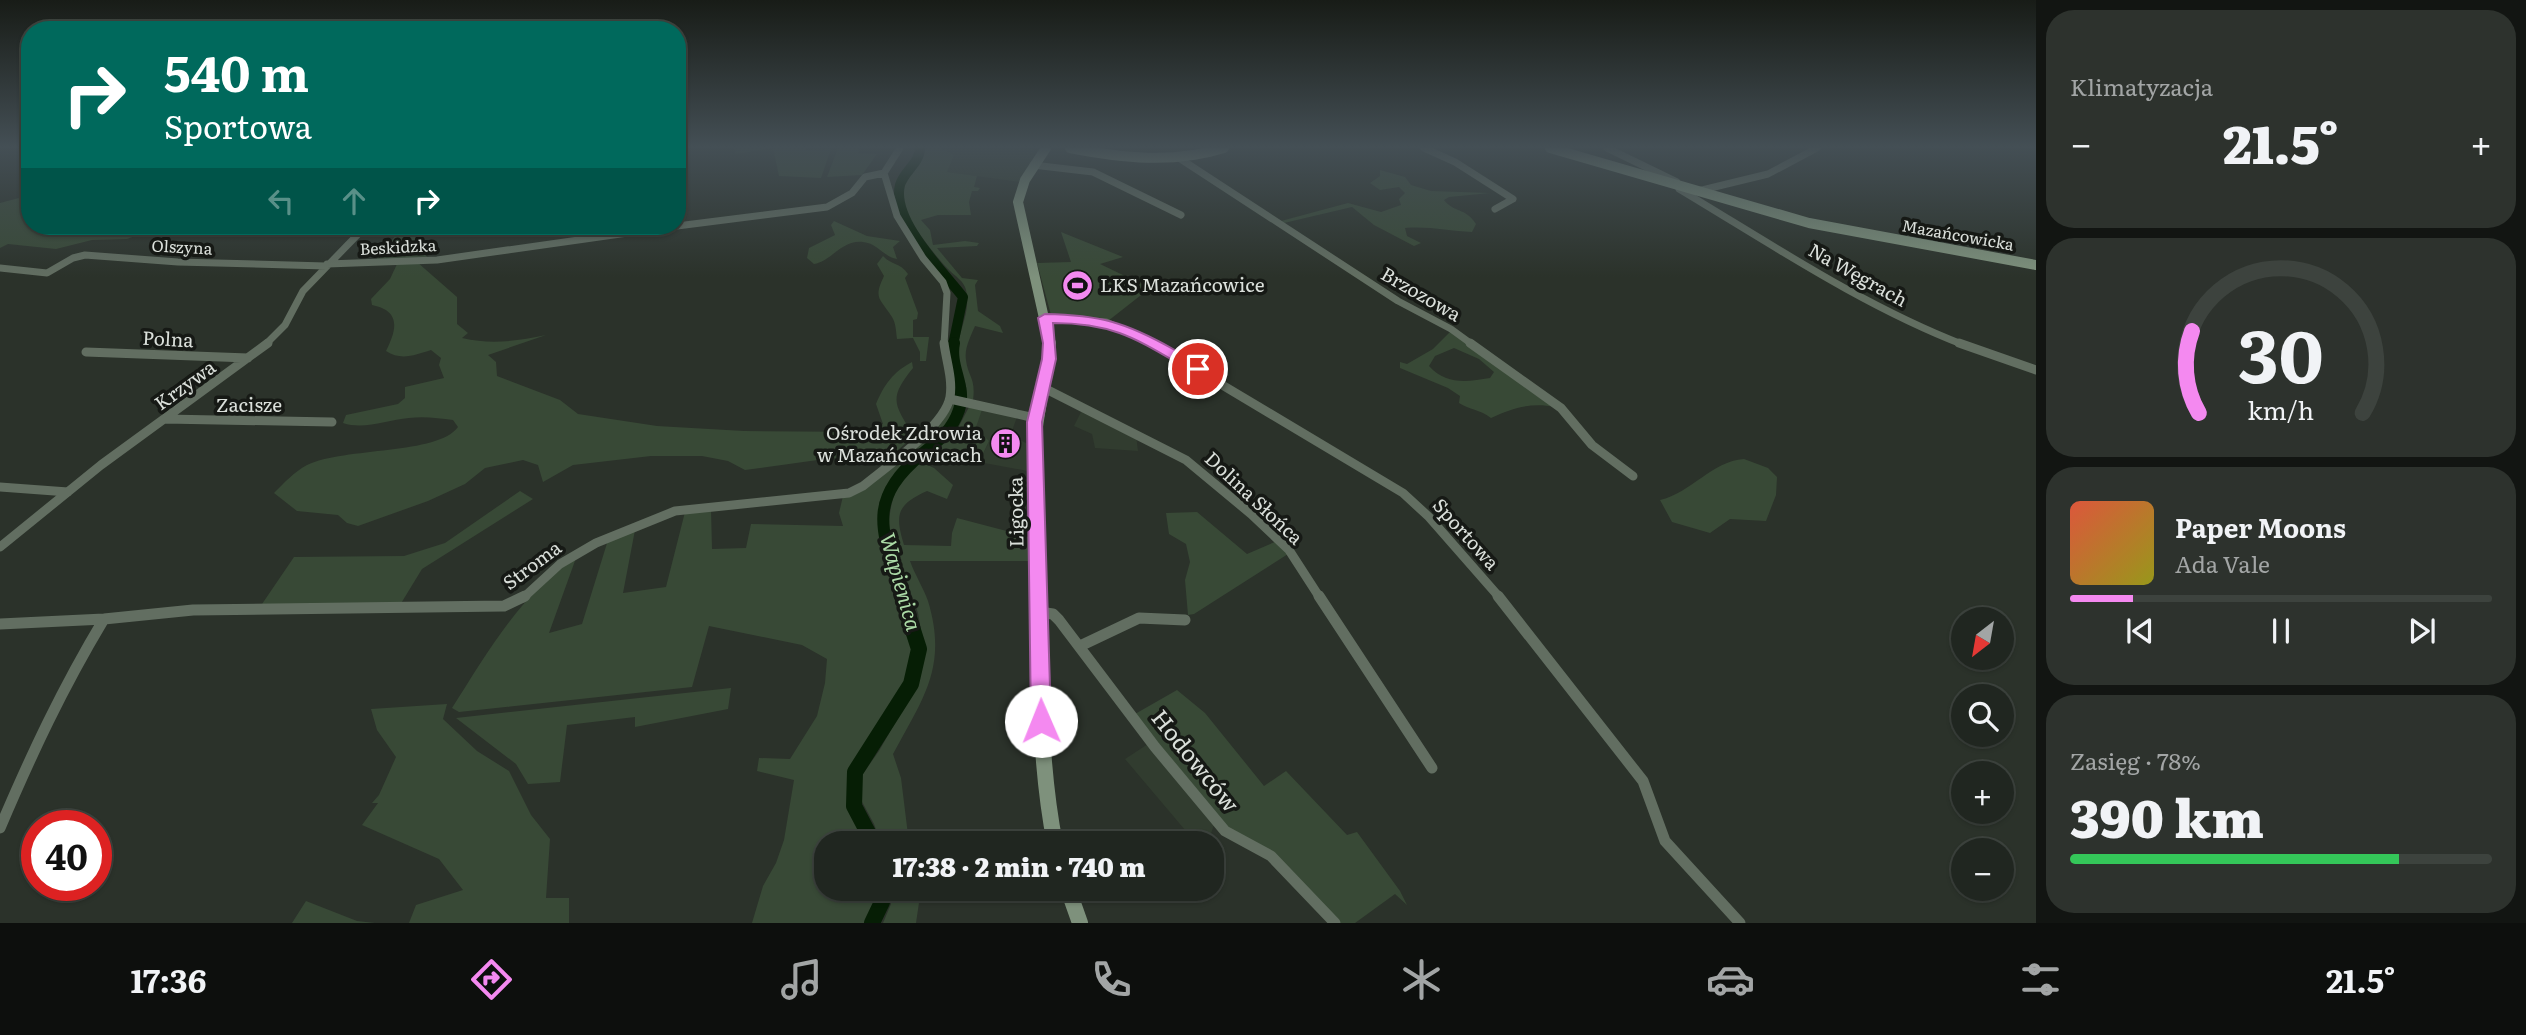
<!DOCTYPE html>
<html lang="pl">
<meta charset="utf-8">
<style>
:root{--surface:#202620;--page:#2d322d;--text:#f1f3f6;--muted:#a2a5a5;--line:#3d433e;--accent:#f489f0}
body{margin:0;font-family:Literata,serif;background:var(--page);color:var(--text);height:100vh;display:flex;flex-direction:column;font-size:26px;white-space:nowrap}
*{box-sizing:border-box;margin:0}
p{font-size:23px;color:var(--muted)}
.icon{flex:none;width:38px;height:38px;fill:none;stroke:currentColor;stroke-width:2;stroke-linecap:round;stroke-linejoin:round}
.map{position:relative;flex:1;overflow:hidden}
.panel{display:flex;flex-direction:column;gap:10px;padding:10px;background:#121512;width:490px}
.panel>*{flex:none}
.top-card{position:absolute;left:21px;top:21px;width:665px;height:214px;border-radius:28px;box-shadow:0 2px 5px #0004,0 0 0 2px var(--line);background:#00695c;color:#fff;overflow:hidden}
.needle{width:46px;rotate:211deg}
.tools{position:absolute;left:1951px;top:607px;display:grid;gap:14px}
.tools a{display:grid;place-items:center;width:63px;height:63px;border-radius:50%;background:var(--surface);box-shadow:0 2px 5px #0004,0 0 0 2px var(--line);font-size:35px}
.speed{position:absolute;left:21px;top:810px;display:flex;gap:14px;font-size:35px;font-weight:700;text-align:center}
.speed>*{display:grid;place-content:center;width:91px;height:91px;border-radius:50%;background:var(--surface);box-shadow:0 2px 5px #0004,0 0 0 2px var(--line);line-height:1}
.speed .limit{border:10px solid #d22;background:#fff;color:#111}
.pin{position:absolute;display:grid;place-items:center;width:60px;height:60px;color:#fff;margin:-30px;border:4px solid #fff;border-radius:50%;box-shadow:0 2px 7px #0007}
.me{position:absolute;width:77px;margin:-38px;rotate:359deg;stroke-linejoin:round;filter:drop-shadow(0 0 5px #0008)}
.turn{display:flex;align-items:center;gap:24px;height:147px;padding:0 28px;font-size:32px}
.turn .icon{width:91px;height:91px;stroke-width:2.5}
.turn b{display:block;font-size:49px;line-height:60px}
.lanes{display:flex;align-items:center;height:66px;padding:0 28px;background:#0003;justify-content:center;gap:35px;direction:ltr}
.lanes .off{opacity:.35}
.big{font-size:52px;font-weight:800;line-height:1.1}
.panel .card{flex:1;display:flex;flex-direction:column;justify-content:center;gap:10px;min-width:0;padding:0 24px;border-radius:28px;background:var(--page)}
.panel .dial{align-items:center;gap:0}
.dial svg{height:182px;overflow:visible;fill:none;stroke:var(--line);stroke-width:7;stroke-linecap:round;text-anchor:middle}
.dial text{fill:var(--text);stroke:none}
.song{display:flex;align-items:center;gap:21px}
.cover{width:84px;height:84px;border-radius:10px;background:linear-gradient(135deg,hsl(10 70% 55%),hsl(60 70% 35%))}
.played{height:7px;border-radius:4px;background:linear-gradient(90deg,var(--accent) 15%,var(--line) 15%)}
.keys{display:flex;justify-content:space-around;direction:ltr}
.heat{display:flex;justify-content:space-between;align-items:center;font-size:38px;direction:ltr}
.charge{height:10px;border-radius:5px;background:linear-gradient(90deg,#34c759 78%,var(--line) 0)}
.trip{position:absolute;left:814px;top:831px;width:410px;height:70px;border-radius:28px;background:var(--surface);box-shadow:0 2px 5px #0004,0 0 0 2px var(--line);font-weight:800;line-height:70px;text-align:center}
.tab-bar{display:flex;height:112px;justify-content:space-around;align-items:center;background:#0d0f0d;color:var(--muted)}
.tab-bar .icon{width:49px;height:49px}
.tab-bar .selected{color:var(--accent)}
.tab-bar b{font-size:32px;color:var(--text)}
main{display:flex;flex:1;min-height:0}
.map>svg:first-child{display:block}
</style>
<main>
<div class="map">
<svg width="2036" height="923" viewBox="0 0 2036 923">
<rect width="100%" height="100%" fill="#2b322a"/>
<path fill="#313c2f" d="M940 148H1032L1036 152 1020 182 946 172 949 152Z
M1083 408 1136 435 1138 451 1095 448 1092 434 1074 426Z
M982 410 1017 417 1012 431 1014 437 1028 444V471L979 462 989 441 975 427Z
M1148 744 1214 825 1209 839 1196 843 1125 759Z"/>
<path fill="#384936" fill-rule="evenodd" d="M734 148H805L806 150 831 149 821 178 779 176 773 148 736 154Z
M838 148H860L858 153 877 154 862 175 827 177Z
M925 148H940L954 155 947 172 977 176 974 187 980 188 978 191H972L969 202 971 215H938L921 220 930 230 933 245 965 241 979 243 977 246 937 248 962 278 978 280 975 285 978 311 1000 326 1003 333 975 326C971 336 964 348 966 360 968 377 976 378 973 400L966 399C969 380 959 375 957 359 955 336 972 313 966 290 964 281 955 276 949 270 935 256 901 213 901 194 901 174 924 165 925 148Z
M1380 170 1405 177 1411 185 1431 191 1490 193 1449 197 1444 200C1454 213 1465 207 1476 224L1472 232C1449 231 1429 226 1405 228L1407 236 1421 243 1414 246 1374 225 1352 207 1284 223 1281 221 1348 203 1381 212 1401 205 1399 199 1405 193 1399 187 1380 190 1370 183 1380 176Z
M30 195V226H161L127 239 92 240 56 249 8 244 0 248V203Z
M834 221 867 236 900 241 893 247 897 259C884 257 877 243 863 242 841 240 832 261 814 264L807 258 809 248 835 235 831 225Z
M1061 232 1123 257 1100 264 1150 288 1108 321 1051 315 1037 263 1071 262Z
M418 233 416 244 428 258 374 262 397 234Z
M883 256C891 265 901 263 908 274L905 278 918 313 917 319 913 320V337H929L926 361H920V352L913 338 897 339C896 332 896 323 892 317 880 298 873 299 884 276L877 264Z
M417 262 457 297V324L468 333 462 338C492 345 516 341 546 335L488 355 496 362 497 376 560 400 578 414 657 426 744 431 872 432 883 424 876 404C884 385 893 372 912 362L913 368C888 399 894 404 914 436L883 463 832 458 745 470 728 461 702 456H651L573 465 543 482 538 465 523 460 485 468 465 484 428 501 358 526 347 523 338 515 297 511 274 493C284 483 294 472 307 465 345 447 438 455 458 427L453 420C439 418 423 416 409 418 387 420 364 430 343 423L346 415 398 404 405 398V387L444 378 439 365 441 358 431 350C415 355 401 361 386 351 397 329 401 311 372 305L371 299 390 279 397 264Z
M1451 331 1555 407C1531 402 1513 408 1491 418 1479 409 1470 410 1459 403L1460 396 1448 388 1400 368V362L1407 364 1433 349ZM1454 348 1479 359 1494 372 1490 378C1467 382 1446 385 1429 366L1435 356Z
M953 404 958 405 947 432 903 467 879 503 880 537 914 650 906 682 866 744 851 774 850 807 869 843 826 844V889H879L878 900 868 923H752L763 886 776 863 784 840 794 780 757 771 759 758 790 759 817 716 825 683 827 659 802 645 709 626 692 687 459 712 452 708C486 655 521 592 576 558L549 633 582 624 608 540 635 530 623 593 666 587 685 512 711 509 712 549 746 548 751 524 843 526 839 513 843 496 942 422Z
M969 407 982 410 976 427 989 441 979 462 932 453 958 428Z
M1744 459 1768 468 1777 477 1776 495 1766 521 1730 519 1710 533 1672 522 1660 500C1691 493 1712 461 1744 459Z
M921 462 934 468 953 485 947 499 927 491C896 505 895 515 904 545L951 546 952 533 957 518 1029 537 1031 561H910C915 575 923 587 928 601 948 667 923 698 893 754L901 778 909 843H881L874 824 860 798 862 775 879 751 916 686 925 654 918 613 889 533C887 512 898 467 921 462Z
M520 491 533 499 422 569 400 605 260 607 294 557 404 556 445 543Z
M1197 512 1247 554 1277 541 1288 554 1194 614 1188 615 1185 580 1190 562 1186 544 1169 534 1166 513Z
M731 688 728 709 635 727V717L567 725 560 782 528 784 516 764 456 718Z
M1177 690 1205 713 1264 786 1286 771 1347 835 1357 832 1400 891 1407 905 1395 894 1355 923H1340L1273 852 1225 826 1135 714Z
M447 704 443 719 477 751 509 771 531 815 550 839 546 898H569V923H409L416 905 463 890 439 859 362 825 378 803H372L379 795 396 757 377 730 371 709Z
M891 889H921L916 923H883L891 904Z
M306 901 357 921 375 923H292Z"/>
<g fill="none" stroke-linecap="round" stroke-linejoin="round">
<path stroke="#061e05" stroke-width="10" d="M920 148C920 163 904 171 900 185 891 220 943 271 963 297L953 345"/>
<path stroke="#061e05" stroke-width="12" d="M903 598C884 535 863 502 922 454 938 441 952 431 959 410 967 386 949 367 954 343"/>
<path stroke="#061e05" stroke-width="16" d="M874 844 854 806 855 772 911 684 919 649 902 596
M872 923 882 902V889"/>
<path stroke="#626e61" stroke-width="7" d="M900 148 884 173 897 216 923 258 943 282 947 293 944 345
M1424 148 1455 162 1513 199 1495 209
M1607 148 1677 182 1679 189C1771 244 1863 306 1964 345
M1179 158 1398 301 1451 329 1473 345
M1033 165 1093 172 1181 215
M1698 191 1768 174 1817 148
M677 226 827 207 852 193 865 177 884 173
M327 264 437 260 677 226
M0 268 47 273 73 258 85 255 178 262 326 266
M1045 318 1106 322 1155 345
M265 345 285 325 303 291 366 226"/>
<path stroke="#626e61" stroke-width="9" d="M1152 343 1403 493 1429 517 1500 598
M1470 343 1561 408 1592 445 1633 476
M1959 343 2036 370
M86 352 248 358
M1042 387 1186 460 1251 514 1289 550 1320 598
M950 399 1035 418
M165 419 332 422
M0 487 68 492
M0 547 101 465 268 343
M523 598 560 564 596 543 675 511 849 493 863 486C886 467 945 426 950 397 953 379 946 360 944 343"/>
<path stroke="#626e61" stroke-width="11" d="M1319 596 1432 768
M1498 596 1643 781 1665 841 1740 923
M1039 612 1053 614 1059 620 1155 747 1225 831 1271 856 1335 923
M0 624 104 619 193 610 504 606 525 596
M1080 646 1139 618 1185 620
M0 828C32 753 62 689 104 619"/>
<path stroke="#7e917c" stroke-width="10" d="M1046 148 1025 180 1018 202 1050 345
M1070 148C1122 158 1173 164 1224 148
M1550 148 1809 223 2036 265"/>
<path stroke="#7e917c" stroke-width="12" d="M1039 598 1035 439 1050 343"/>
<path stroke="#7e917c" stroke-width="16" d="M1039 596C1040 679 1039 762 1055 844
M1068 889 1080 923"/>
</g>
<linearGradient id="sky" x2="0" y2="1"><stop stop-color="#181c17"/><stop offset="0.53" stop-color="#444f55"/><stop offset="1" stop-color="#444f55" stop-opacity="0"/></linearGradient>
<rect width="2036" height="277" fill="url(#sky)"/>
<path fill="#f489f0" stroke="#9f599c" stroke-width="2" d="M1045 314C1100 315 1125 322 1173 349 1184 355 1197 360 1205 369L1203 372H1193C1139 341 1117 323 1053 323L1056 359 1042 422 1051 721 1048 727 1041 730 1034 727 1031 721 1027 422 1042 359 1043 343 1038 318Z"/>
<defs>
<symbol id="stadium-disc" viewBox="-11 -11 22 22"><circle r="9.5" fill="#f489f0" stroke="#161915"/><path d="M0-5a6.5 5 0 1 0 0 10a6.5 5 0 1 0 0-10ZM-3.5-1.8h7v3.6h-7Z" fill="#111"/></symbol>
<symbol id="building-disc" viewBox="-11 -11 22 22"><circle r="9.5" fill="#f489f0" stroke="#161915"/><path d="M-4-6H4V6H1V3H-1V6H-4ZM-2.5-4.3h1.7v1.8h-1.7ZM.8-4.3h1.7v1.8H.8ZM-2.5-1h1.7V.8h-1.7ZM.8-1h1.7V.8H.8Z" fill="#111"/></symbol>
</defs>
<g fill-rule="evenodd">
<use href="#stadium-disc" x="1060" y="268" width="35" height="35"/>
<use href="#building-disc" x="988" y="426" width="35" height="35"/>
</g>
<g text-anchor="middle" stroke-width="7" stroke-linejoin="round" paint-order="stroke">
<g font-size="16" fill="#dbe0db" stroke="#161915">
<text transform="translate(1958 235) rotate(10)" y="6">Mazańcowicka</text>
<text transform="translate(182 247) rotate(3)" y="6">Olszyna</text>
<text transform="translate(398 247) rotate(-3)" y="6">Beskidzka</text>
</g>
<g font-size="19" fill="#dbe0db" stroke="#161915">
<text transform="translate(1858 275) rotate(29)" y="7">Na Węgrach</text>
<text transform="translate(1421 294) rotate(30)" y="7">Brzozowa</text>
<text transform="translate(168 339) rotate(3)" y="7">Polna</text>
<text transform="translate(185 385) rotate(-36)" y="7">Krzywa</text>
<text x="249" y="412">Zacisze</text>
<text transform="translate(1254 498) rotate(43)" y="7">Dolina Słońca</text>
<text transform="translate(1016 512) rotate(-91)" y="7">Ligocka</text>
<text transform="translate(1466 534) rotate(48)" y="7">Sportowa</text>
<text transform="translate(532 565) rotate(-37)" y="7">Stroma</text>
</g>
<g font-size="19" fill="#dbe0db" stroke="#161915" text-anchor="start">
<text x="1100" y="292">LKS Mazańcowice</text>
<text x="982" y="440" text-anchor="end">Ośrodek Zdrowia<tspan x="982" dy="22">w Mazańcowicach</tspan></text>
</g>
<g font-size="21" font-style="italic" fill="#abdaa6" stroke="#161915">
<text transform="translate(900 582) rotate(74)" y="7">Wapienica</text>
</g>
<g font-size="23" fill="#dbe0db" stroke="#161915">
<text transform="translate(1195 761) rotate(51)" y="8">Hodowców</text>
</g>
</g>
</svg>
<div class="tools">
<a><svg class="needle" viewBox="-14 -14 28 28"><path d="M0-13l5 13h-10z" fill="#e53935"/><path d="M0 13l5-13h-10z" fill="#a2a5a5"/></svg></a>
<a><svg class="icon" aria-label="search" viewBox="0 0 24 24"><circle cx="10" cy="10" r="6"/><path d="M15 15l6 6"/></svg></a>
<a>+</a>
<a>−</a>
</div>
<div class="speed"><div class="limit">40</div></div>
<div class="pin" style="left:1198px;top:369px;background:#d93025"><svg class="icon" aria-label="arrive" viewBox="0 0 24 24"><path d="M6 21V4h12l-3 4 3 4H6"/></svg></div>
<svg class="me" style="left:1041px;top:721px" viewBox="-20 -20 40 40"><circle r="19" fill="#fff"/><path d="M0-13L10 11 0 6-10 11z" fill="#f489f0"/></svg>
<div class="trip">17:38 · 2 min · 740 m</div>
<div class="top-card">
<div class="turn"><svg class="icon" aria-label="right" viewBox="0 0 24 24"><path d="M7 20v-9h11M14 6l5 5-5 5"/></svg><div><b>540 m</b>Sportowa</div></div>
<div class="lanes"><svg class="icon off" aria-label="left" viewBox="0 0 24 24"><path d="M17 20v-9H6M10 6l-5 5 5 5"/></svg><svg class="icon off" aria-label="ahead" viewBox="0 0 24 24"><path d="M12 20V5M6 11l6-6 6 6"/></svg><svg class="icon" aria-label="right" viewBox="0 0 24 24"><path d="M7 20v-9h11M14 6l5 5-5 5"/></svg></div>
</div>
</div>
<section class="panel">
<div class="card"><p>Klimatyzacja</p>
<div class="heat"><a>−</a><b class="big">21.5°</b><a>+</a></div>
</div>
<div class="card dial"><svg viewBox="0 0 100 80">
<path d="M14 69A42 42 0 1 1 86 69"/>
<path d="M14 69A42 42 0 0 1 11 33" stroke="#f489f0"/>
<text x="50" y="56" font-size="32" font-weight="700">30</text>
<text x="50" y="72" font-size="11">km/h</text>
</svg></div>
<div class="card">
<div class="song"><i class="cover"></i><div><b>Paper Moons</b><p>Ada Vale</p></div></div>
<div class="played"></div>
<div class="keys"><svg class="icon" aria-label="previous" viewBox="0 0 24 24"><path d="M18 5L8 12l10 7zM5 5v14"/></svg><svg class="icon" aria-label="pause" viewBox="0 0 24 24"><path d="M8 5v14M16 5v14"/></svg><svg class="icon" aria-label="next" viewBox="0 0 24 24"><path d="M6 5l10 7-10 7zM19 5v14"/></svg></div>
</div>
<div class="card"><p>Zasięg · 78%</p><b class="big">390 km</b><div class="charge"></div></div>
</section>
</main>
<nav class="tab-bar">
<b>17:36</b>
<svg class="icon selected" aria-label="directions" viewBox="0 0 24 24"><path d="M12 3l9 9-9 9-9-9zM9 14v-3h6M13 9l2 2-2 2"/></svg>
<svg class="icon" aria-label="music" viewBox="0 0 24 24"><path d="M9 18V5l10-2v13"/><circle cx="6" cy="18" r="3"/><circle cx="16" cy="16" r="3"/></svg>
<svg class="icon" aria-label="phone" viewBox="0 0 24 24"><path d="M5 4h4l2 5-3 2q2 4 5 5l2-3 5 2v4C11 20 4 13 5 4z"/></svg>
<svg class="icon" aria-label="climate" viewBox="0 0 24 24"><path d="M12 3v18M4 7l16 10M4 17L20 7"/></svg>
<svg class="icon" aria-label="car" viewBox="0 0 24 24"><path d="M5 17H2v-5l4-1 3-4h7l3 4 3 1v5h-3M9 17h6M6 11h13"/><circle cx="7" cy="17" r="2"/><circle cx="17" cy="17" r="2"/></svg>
<svg class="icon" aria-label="filters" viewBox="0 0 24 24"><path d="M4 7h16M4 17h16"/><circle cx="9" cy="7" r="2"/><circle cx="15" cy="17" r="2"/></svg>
<b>21.5°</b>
</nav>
